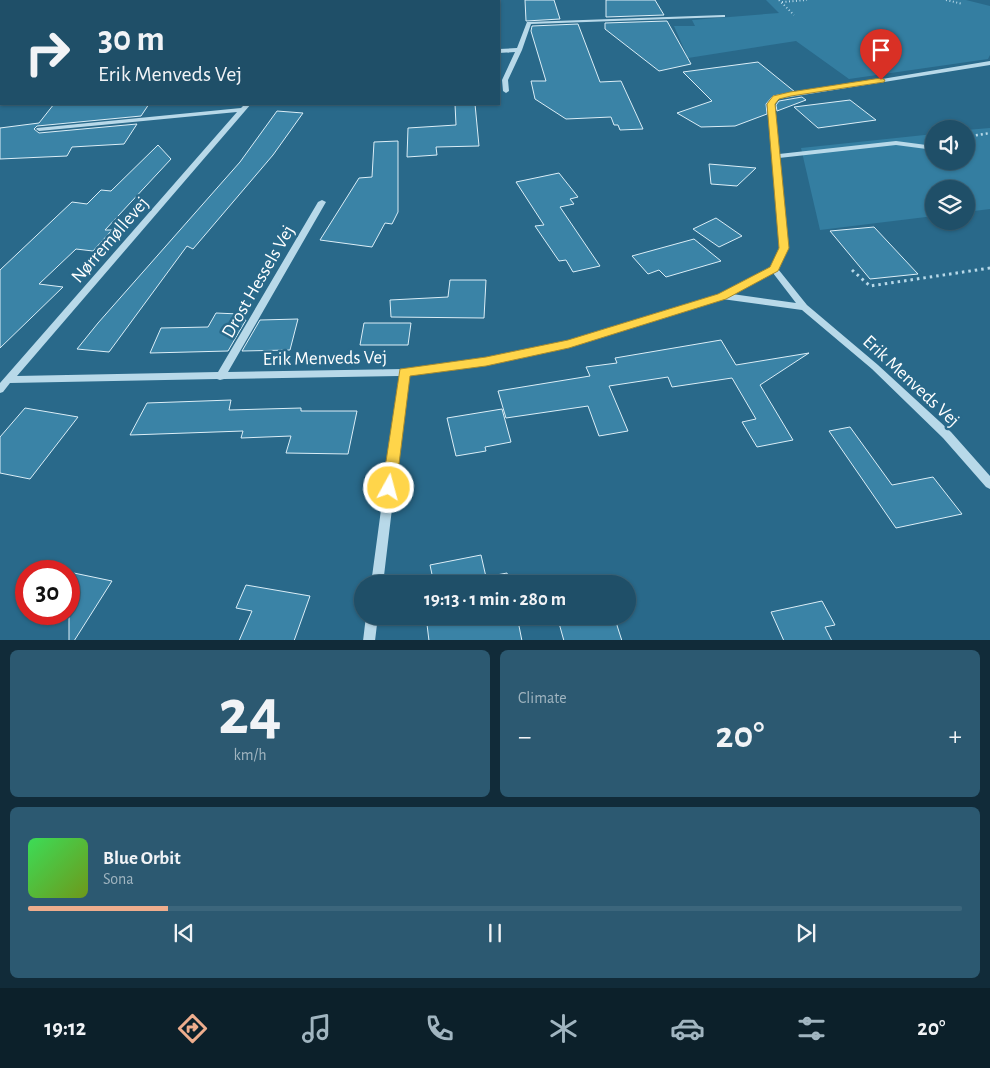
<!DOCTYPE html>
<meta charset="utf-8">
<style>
:root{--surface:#1f4f68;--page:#2c5971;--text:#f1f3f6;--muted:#a1b5c0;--line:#3c667c;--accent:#eead8d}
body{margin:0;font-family:"Alegreya Sans",sans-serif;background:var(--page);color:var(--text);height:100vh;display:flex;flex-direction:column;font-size:19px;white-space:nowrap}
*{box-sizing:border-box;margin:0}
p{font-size:16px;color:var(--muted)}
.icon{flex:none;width:28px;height:28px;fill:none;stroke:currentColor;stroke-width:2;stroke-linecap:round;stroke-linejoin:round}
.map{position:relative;height:640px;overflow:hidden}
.drawer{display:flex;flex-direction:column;gap:10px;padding:10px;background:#112b39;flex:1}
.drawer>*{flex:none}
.hud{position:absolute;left:0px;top:0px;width:500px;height:105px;box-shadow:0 1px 4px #0004,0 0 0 1px var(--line);background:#1f4f68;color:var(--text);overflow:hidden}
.tools{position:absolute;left:925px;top:120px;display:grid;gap:10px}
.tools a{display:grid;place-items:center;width:50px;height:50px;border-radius:50%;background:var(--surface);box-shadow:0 1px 4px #0004,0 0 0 1px var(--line);font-size:25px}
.speed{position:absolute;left:15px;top:560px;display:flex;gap:10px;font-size:25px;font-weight:700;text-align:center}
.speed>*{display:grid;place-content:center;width:65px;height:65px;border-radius:50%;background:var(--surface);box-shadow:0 1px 4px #0004,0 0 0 1px var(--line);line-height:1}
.speed .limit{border:8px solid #d22;background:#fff;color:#111}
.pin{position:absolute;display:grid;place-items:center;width:42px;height:42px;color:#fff;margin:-51px -21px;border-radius:50% 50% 50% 0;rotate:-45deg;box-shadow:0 0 5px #0007}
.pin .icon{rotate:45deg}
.me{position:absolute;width:55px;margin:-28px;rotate:7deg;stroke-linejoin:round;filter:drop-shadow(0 0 4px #0008)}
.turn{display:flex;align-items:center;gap:18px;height:105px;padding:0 15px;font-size:22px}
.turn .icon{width:65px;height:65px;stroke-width:2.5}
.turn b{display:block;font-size:35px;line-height:42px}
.big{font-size:38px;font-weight:600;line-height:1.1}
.drawer .card{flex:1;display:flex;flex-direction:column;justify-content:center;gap:8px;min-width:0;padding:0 18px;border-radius:8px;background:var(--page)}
.drawer .dial{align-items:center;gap:0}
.dial b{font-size:65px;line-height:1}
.song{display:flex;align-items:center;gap:15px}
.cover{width:60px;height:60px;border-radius:8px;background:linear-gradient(135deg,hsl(130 70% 55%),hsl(80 70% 35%))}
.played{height:5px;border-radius:2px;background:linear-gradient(90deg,var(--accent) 15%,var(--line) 15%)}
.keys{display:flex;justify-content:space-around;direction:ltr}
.heat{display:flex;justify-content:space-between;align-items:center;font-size:28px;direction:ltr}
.drawer .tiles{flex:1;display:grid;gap:10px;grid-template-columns:1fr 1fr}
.card:last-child{grid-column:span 2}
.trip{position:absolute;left:354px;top:575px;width:282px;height:50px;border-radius:25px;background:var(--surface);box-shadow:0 1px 4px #0004,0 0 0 1px var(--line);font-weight:600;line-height:50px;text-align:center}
.dock{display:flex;height:80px;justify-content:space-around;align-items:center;background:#0c202a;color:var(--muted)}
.dock .icon{width:35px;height:35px}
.dock .active{color:var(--accent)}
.dock b{font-size:22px;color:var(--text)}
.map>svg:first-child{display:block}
</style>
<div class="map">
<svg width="990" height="641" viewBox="0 0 990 641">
<rect width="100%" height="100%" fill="#29698a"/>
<path fill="#347ea1" d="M766 0H966L990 6V55L988 59 849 79 796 41 688 58 674 26H695L692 20 779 13Z
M990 128V209L966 212V189H934V216L820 230 801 148 934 134V161H966V130Z"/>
<path fill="#3a83a6" stroke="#dbeef7" d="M525 0H554L560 19 526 21Z
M606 0H655L664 15 606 17Z
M667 21 691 64 659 71 605 29V23Z
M578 24 600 82 621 81 643 129 620 130 618 125H614L611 117 566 119 535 99 531 81H546L531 31 532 26Z
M758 62 795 92 773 96 766 104 767 114 735 126 701 127 677 113 712 101 683 72Z
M802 97 806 100 777 111 776 105 779 101Z
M850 100 876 120 818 128 794 107Z
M54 104H149L141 116 37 126 34 129 39 133 137 124 124 144 72 147 67 156 0 159V128L39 123Z
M455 104H475L479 146 436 147 437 155 407 157 408 128 456 125Z
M277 111 303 113 273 155 193 249 187 246 109 352 77 349 98 323 240 162Z
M398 141V212L392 224 385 223 372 247 320 240 359 178 372 177 374 142Z
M158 145 171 159 105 230H112L93 251 76 249 39 284 63 287 0 348V270L72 202 87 204 101 190 111 191Z
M709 164 756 168 737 186 711 184Z
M559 173 578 197 570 199 574 204 560 207 600 266 573 272 566 260 559 261 535 226 544 225 516 182Z
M716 218 742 236 719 247 693 229Z
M874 227 918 274 870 279 830 231Z
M694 239 721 261 666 277 659 270 648 274 632 256Z
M450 280H486L484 318 391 317 390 300 448 297Z
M216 313 239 314 235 320H246L228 351 150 353 161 328 208 327Z
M298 319 290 350 242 351 260 320Z
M364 323H411L408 345H360Z
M721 340 736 365 809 353 760 385 793 440 757 447 742 422 756 419 732 378 672 387 668 377 609 386 628 431 599 436 588 406 506 418 498 391 590 376 586 367 617 363 615 358Z
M231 400 229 410 301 408V411H357L348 454 286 453 291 436 241 438 243 431 130 435 147 403Z
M25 408 78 417 30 479 0 473V437Z
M502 409 511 442 485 447 486 451 456 456 447 418Z
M850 427 892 485 933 477 962 514 896 528 829 431Z
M481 555 486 577 507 573 510 584H434L430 565Z
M69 572 112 581 74 641H69Z
M246 585 310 596 294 641H239L252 611 236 608Z
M822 601 835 625 825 627 832 641H784L771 612Z
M426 616H517L522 641H429Z
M557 616H614L622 641H564Z"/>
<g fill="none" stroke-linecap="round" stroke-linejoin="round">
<path stroke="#b8d9e9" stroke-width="2" stroke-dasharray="1 2.5" stroke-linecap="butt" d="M779 0 794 15
M946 0 963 4
M782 2 807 0"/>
<path stroke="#b8d9e9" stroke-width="2.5" stroke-dasharray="2 3" stroke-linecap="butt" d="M966 137 990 133"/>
<path stroke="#b8d9e9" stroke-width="3" stroke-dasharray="2.5 4" stroke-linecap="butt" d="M852 270 870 286 990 268"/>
<path fill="#b8d9e9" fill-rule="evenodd" d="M254 0H272L271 1H254Z
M723 15H725V17L531 24 522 50 508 80 509 91 506 93 503 91 502 80 515 52 499 53V49L517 48 527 22Z
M1 29V34L0 35V30Z
M990 61V65L778 99 774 104 779 154 896 141 934 146V150L896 145 779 158 788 248 778 269 807 305 878 365 951 432 990 476V489L986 487 943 438 872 369 802 310 722 299 569 347 486 365 408 375 383 584H371L399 376 224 379 220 380 217 379 10 383 3 392 0 393V383L237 112 39 131 36 129 37 128 241 108 245 104H251L17 376 218 372 318 202 322 200 326 202 228 372 404 369 486 359 568 341 719 294 771 267 780 248 768 104 774 97ZM773 273 796 303 732 294Z
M366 616H378L375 641H363Z"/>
</g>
<path fill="#ffd54a" stroke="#a68a30" d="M881 78 885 80 884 82 791 96 779 99 775 104 789 248 778 271 726 299 569 348 486 366 410 376 396 488 394 492 389 493 384 492 382 488 400 369 486 357 568 340 718 294 770 267 779 248 767 104 773 96 790 92Z"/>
<g text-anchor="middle" stroke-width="5" stroke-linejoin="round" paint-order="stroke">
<g font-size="19" fill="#fff" stroke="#29698a">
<text transform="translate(109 239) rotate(-49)" y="7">Nørremøllevej</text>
<text transform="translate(257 281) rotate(-60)" y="7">Drost Hessels Vej</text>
<text transform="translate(325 357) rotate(-1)" y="7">Erik Menveds Vej</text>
<text transform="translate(912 380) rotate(43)" y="7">Erik Menveds Vej</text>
</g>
</g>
</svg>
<div class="tools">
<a><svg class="icon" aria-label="sound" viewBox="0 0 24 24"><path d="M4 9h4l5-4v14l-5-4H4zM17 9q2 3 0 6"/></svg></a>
<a><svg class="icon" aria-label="layers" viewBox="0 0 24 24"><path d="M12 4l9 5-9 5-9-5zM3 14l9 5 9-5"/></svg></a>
</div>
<div class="speed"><div class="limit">30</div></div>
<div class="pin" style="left:881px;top:80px;background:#d93025"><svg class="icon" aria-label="arrive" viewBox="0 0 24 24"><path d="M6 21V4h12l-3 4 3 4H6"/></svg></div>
<svg class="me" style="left:389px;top:488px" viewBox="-20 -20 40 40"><circle r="17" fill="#ffd54a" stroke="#fff" stroke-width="3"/><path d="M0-11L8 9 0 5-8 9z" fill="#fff"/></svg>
<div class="trip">19:13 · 1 min · 280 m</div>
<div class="hud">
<div class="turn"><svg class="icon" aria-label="right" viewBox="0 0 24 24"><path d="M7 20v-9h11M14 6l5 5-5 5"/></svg><div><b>30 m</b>Erik Menveds Vej</div></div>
</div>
</div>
<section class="drawer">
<div class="tiles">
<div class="card dial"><b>24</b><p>km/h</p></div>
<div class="card"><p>Climate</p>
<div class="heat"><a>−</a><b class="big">20°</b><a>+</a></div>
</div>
<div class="card">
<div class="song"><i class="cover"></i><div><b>Blue Orbit</b><p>Sona</p></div></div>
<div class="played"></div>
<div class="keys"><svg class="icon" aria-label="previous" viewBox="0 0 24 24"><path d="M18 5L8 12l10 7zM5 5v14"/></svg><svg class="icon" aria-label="pause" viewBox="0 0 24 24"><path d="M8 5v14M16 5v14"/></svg><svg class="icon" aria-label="next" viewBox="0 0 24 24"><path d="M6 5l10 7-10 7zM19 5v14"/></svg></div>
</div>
</div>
</section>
<nav class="dock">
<b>19:12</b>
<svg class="icon active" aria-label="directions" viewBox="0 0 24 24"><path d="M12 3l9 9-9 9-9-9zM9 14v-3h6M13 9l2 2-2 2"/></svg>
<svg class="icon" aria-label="music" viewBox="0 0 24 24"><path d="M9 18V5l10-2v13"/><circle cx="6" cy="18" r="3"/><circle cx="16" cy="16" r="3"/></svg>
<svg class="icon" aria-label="phone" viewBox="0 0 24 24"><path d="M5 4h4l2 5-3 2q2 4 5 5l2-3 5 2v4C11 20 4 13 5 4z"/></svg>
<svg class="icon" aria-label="climate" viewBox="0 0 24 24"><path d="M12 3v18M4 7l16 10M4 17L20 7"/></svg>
<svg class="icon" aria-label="car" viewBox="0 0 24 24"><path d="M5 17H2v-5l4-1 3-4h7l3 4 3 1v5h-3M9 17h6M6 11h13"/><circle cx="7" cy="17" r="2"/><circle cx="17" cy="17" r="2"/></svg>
<svg class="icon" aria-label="filters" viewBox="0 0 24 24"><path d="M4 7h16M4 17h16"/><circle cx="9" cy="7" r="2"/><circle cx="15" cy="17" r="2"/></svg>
<b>20°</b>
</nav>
